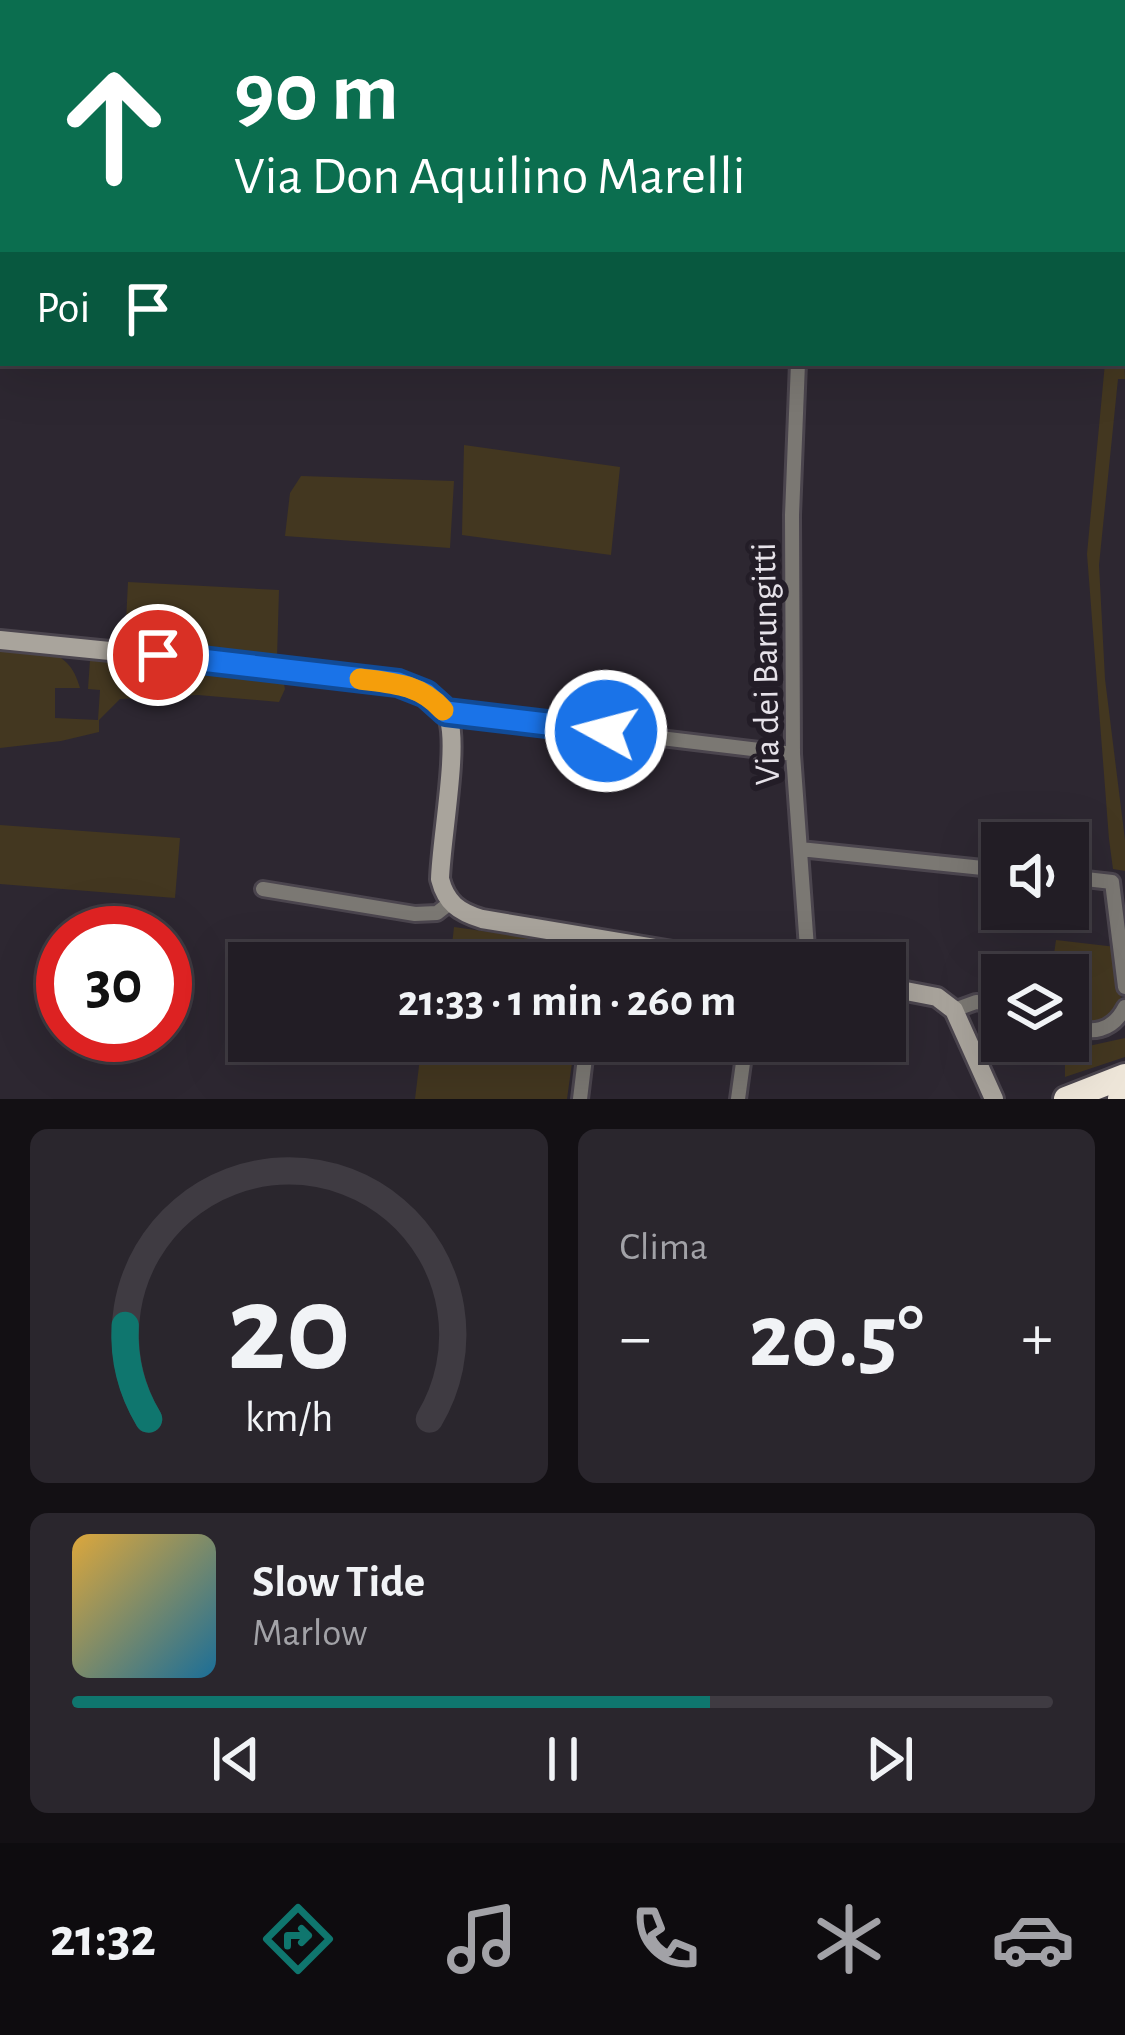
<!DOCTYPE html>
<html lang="it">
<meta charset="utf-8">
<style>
:root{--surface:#221d25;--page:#2a262d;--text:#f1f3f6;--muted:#a2a2a7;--line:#3f3b42;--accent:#0f766e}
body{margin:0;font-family:"Alegreya Sans",sans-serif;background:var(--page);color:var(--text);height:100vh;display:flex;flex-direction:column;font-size:45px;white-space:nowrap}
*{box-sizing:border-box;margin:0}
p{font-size:39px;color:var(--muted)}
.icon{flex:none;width:66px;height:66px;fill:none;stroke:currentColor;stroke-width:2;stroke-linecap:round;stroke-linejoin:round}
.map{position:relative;height:1099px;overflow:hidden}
.sheet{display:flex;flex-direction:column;gap:30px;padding:30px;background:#131014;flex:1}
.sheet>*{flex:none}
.hud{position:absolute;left:0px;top:0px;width:1125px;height:366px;box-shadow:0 12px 48px #0002,0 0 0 3px var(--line);background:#0b6e4f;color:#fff;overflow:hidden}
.tools{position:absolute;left:981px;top:822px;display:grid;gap:24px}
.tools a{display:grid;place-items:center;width:108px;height:108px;border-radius:0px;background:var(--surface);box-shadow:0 12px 48px #0002,0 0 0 3px var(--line);font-size:60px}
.speed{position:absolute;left:36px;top:906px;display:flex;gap:24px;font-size:60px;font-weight:700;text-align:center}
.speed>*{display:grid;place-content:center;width:156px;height:156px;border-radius:50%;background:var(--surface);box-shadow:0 12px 48px #0002,0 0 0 3px var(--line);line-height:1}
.speed .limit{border:18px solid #d22;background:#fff;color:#111}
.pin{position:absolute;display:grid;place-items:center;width:102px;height:102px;color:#fff;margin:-51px;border:6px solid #fff;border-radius:50%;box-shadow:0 3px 12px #0007}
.me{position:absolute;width:132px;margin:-66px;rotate:277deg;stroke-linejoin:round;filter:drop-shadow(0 0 9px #0008)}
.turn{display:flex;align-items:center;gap:42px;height:252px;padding:0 36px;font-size:54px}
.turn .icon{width:156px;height:156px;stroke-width:2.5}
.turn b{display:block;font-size:84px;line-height:102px}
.then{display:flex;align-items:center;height:114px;padding:0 36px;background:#0003;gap:24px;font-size:45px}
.big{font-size:90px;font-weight:600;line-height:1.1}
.sheet .tile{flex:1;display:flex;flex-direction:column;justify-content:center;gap:18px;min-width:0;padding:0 42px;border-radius:18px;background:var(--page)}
.sheet .dial{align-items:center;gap:0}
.dial svg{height:312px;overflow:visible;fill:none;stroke:var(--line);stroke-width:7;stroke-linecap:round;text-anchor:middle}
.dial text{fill:var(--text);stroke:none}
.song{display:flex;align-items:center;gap:36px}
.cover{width:144px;height:144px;border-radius:18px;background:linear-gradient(135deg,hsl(40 70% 55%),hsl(200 70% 35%))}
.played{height:12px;border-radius:6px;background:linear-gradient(90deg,var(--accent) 65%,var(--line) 65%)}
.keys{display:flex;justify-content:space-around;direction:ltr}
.heat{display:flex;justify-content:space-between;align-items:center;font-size:66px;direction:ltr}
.sheet .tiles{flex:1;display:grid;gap:30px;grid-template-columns:1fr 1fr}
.tile:last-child{grid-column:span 2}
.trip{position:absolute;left:228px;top:942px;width:678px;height:120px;border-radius:0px;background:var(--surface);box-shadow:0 12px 48px #0002,0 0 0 3px var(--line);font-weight:600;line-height:120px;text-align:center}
.tabs{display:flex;height:192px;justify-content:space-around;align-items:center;background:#0e0c0f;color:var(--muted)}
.tabs .icon{width:84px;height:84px}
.tabs .current{color:var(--accent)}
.tabs b{font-size:54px;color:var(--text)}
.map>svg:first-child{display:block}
</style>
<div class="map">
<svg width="1125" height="1099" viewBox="0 0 1125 1099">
<rect width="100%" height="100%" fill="#2d2731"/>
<path fill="#433720" d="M1122 297 1125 379H1118L1099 565 1105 679 1125 840V871L1113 869 1109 839 1087 554 1105 363H1122Z
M464 445 620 467 611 555 462 535Z
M301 476 454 481 450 548 285 536 290 493Z
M128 582 279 590 277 658 256 652 125 642Z
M0 645C37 651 69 645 80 688H55V718L98 720 100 690 88 689 90 660 107 654 283 679 285 689 279 702 198 695 120 699 99 720V732L61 741 0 748Z
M0 825 180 838 175 898 0 884Z
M454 927 587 946 585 963H450Z
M1056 940 1116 947 1121 998 1109 1017 1088 1023 1068 1019V975H1051Z
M1125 1038V1057L1065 1077V1041L1068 1039 1084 1047Z
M422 1041H575L567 1099H415Z"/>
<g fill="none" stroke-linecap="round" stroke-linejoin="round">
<defs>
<path id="street" d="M797 0V3
M798 363 792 515 793 754 807 948 804 963
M446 712 793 754
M800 849 1002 870
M1068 877 1112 882
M1112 882 1125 987
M263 889 415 914 437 913 451 902
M595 963 598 938
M954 1010 976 1002 1002 1005
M1068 1024C1091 1036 1113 1031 1125 1007
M580 1099 587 1041
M738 1099 746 1041"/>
<path id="secondary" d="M0 640 249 665 267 670C310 674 434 671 449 720 458 751 441 841 440 879 446 903 459 912 482 919L744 963
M885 987 937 997 954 1010 994 1099"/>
<path id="highway" d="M1066 1099 1125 1076
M1120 1099 1125 1097"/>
</defs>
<use href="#street" stroke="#4b454e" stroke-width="20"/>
<use href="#secondary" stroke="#4b454e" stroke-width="24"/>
<use href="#highway" stroke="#4b454e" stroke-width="30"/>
<use href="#street" stroke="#7b7873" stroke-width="14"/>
<use href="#secondary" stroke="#a9a49c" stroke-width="18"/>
<use href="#highway" stroke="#eee6d9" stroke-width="24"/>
</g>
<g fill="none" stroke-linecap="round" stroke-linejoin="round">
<defs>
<path id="route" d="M158 655 398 683 426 694 446 712 606 731"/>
</defs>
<use href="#route" stroke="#114b97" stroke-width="30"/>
<use href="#route" stroke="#1a73e8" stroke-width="21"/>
<path stroke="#f59e0b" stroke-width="21" d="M360 679C393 683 420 684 443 710"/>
</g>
<g text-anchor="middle" stroke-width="12" stroke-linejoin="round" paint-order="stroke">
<g font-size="36" fill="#e6e2e9" stroke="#231d27">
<text transform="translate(764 664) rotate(-91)" y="13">Via dei Barungitti</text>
</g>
</g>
</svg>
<div class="tools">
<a><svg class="icon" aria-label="sound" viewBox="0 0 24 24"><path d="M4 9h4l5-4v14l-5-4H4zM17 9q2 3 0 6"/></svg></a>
<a><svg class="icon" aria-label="layers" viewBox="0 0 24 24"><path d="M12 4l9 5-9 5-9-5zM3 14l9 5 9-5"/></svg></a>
</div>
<div class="speed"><div class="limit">30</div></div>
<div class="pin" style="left:158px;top:655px;background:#d93025"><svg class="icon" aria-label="arrive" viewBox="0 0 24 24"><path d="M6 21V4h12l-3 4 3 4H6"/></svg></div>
<svg class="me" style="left:606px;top:731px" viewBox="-20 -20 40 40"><circle r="17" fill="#1a73e8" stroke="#fff" stroke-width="3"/><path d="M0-11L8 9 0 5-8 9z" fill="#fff"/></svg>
<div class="trip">21:33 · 1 min · 260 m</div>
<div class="hud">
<div class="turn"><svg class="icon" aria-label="ahead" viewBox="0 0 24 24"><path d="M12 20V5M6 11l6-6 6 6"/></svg><div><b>90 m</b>Via Don Aquilino Marelli</div></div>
<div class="then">Poi<svg class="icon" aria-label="arrive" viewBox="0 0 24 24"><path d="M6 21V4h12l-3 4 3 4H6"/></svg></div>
</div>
</div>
<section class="sheet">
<div class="tiles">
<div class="tile dial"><svg viewBox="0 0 100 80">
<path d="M14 69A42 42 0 1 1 86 69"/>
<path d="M14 69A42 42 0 0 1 8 45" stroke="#0f766e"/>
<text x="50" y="56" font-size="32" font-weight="700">20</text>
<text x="50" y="72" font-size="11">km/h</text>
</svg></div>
<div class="tile"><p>Clima</p>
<div class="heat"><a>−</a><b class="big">20.5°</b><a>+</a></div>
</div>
<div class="tile">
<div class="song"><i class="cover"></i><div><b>Slow Tide</b><p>Marlow</p></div></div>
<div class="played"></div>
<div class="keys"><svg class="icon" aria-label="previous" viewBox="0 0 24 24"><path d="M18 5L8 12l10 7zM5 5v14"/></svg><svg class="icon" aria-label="pause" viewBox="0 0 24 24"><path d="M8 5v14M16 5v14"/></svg><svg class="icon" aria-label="next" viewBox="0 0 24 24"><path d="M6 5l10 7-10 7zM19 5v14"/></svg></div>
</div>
</div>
</section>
<nav class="tabs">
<b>21:32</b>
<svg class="icon current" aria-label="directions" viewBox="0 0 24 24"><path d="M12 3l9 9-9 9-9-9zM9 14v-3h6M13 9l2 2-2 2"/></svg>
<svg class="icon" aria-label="music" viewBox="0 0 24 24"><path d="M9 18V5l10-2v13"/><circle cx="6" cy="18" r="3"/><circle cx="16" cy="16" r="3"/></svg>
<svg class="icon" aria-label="phone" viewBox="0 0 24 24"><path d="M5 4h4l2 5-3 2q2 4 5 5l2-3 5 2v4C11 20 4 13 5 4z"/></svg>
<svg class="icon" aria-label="climate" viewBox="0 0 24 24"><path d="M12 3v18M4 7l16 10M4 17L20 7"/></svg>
<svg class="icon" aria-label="car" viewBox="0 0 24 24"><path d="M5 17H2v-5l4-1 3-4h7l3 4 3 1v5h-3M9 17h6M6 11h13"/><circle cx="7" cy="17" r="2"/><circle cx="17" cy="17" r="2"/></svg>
</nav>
